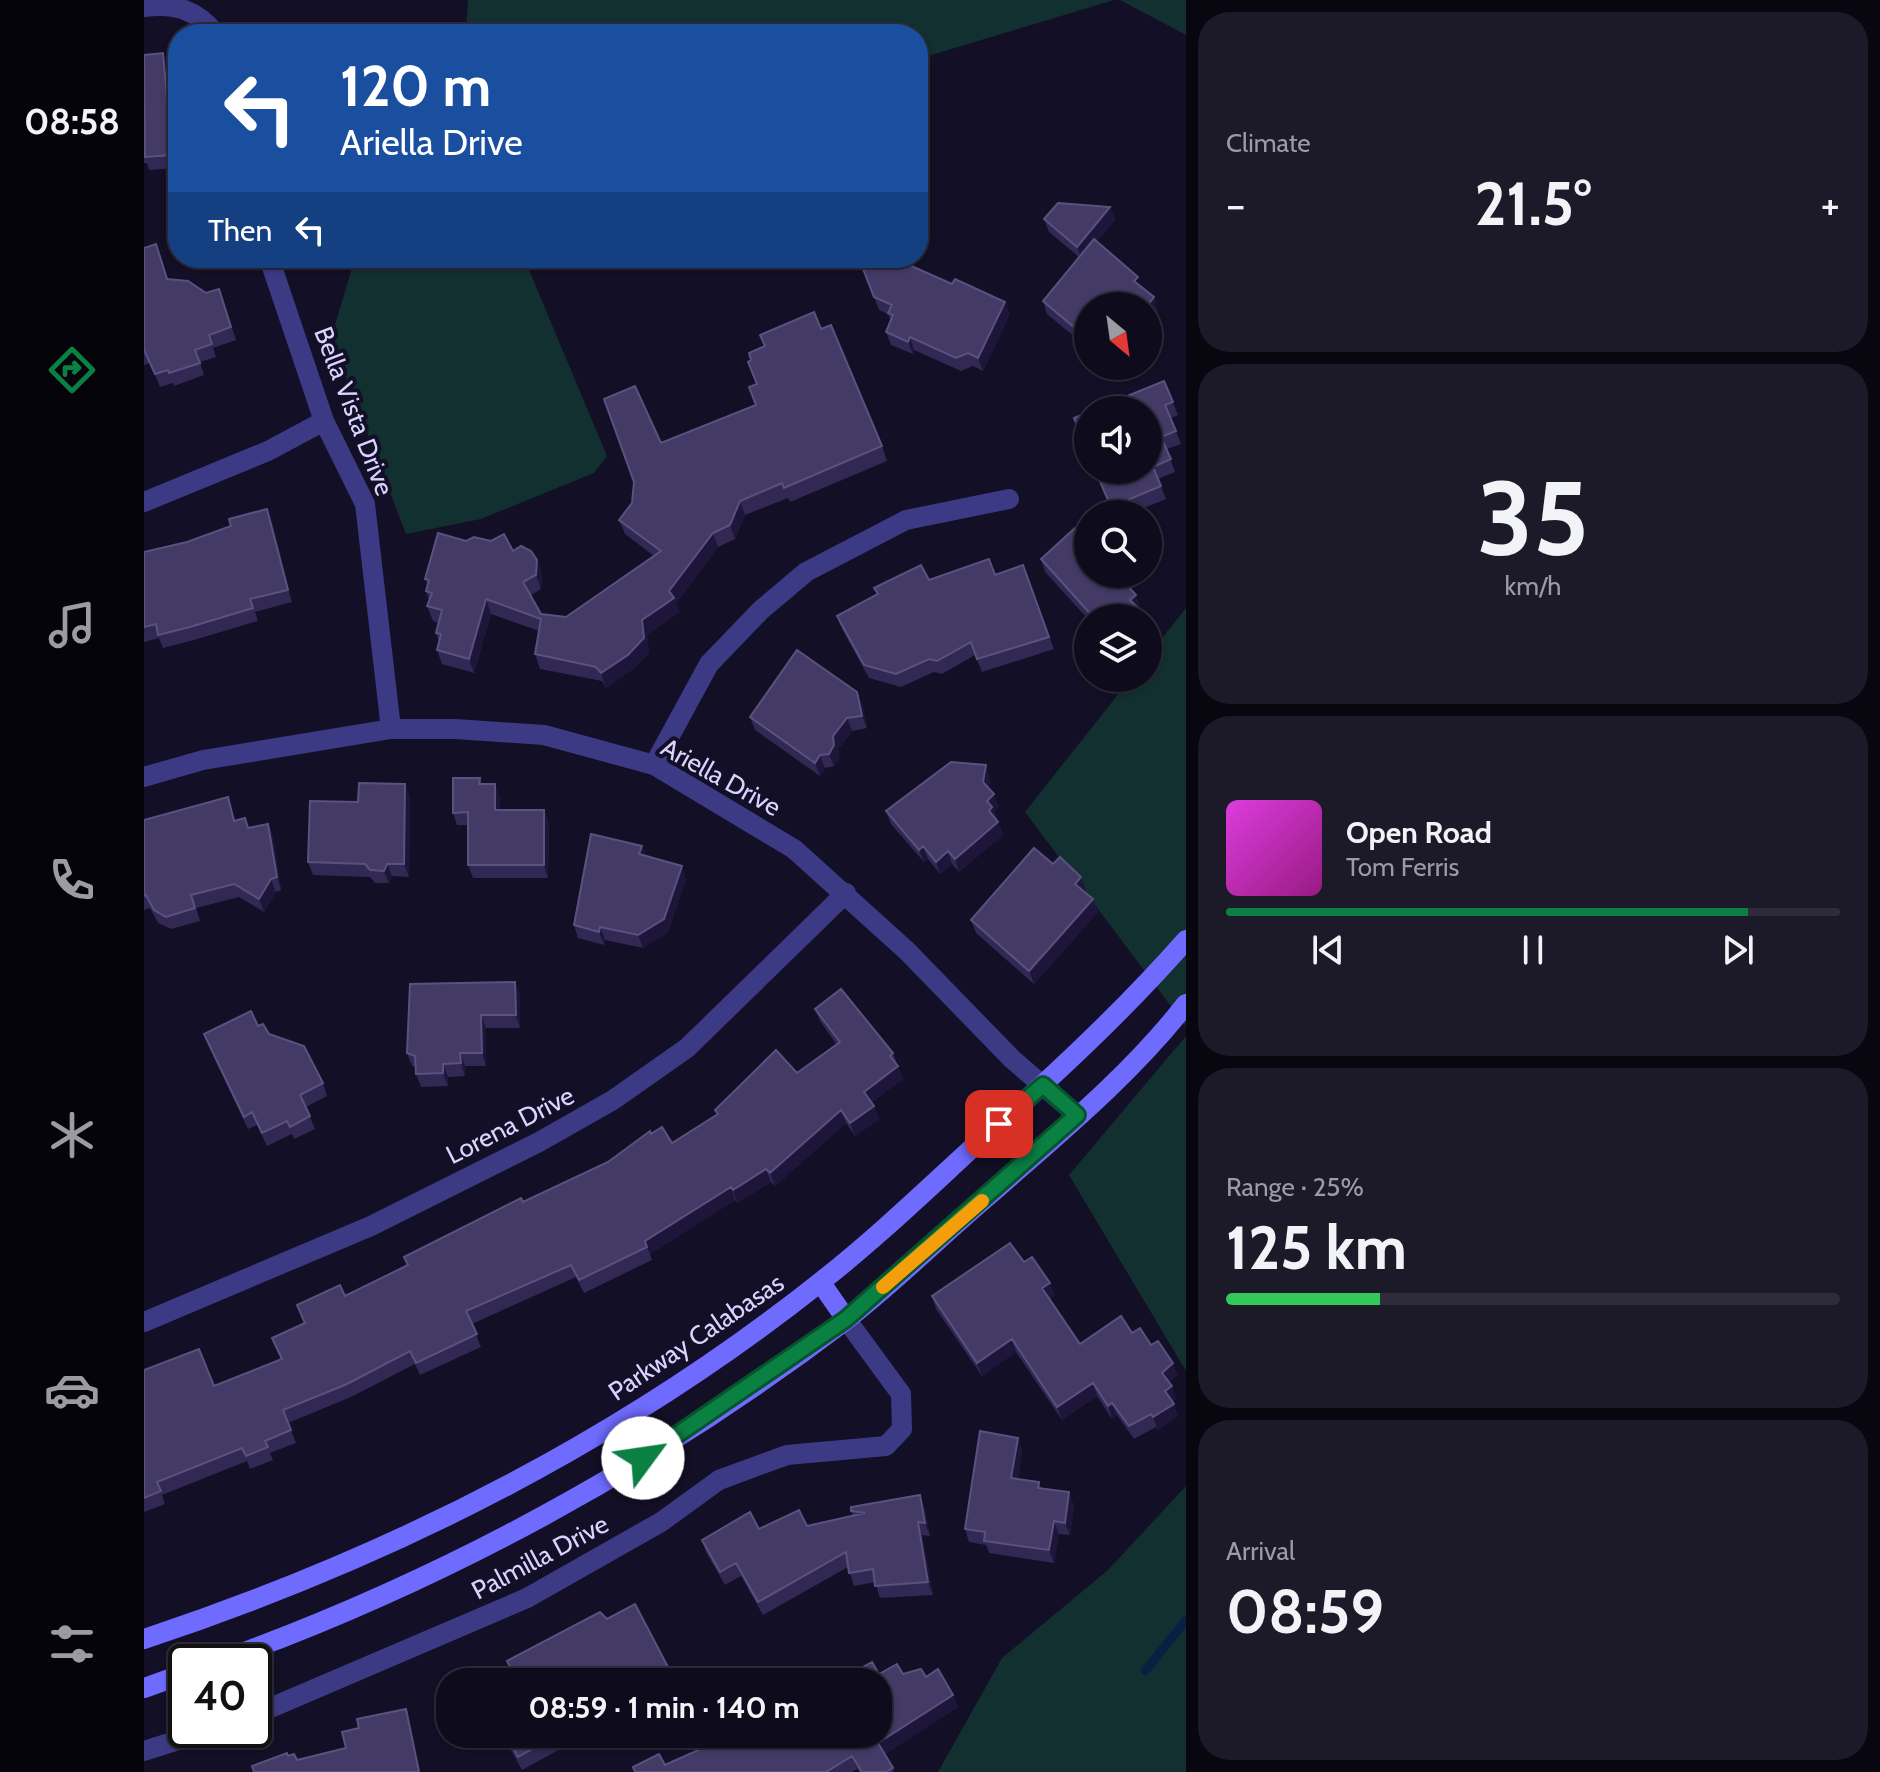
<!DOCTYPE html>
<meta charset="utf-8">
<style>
:root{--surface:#0e0b1c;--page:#1c1929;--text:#f1f3f6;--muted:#9b9ba3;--line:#2e2b3b;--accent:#0b8043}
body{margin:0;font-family:Cabin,sans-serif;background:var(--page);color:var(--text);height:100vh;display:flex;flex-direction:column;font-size:30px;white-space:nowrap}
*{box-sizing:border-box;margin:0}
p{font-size:26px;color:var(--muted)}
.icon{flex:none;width:44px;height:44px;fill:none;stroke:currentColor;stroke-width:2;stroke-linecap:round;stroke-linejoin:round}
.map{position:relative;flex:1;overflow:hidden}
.details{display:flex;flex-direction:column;gap:12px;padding:12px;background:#08060f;width:694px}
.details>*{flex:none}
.hud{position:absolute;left:24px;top:24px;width:760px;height:244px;border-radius:32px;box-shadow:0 2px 6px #0004,0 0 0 2px var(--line);background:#1a4fa0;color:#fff;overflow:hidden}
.needle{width:52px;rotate:151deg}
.controls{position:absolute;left:930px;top:292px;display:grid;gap:16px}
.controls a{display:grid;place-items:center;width:88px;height:88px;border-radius:50%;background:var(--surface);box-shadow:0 2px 6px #0004,0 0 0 2px var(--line);font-size:40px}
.speed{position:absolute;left:24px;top:1644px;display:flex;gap:16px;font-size:40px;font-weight:700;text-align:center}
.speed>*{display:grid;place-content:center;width:104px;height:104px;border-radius:50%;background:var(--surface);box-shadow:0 2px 6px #0004,0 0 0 2px var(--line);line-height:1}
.speed .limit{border:4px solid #111;border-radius:12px;background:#fff;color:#111}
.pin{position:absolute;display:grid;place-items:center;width:68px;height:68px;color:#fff;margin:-34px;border-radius:16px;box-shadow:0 4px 12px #0006}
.me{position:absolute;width:88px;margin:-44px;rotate:59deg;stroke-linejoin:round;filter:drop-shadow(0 0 6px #0008)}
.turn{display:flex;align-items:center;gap:28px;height:168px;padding:0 40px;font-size:36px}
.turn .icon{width:104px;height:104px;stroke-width:2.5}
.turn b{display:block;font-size:56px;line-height:68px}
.then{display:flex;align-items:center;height:76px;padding:0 40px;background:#0003;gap:16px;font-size:30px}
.big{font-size:60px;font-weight:800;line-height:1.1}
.details .widget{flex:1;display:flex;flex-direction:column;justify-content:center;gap:12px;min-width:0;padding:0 28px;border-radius:32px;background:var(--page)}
.details .dial{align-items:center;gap:0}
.dial b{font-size:104px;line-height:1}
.song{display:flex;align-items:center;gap:24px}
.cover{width:96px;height:96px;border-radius:12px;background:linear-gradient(135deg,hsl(300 70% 55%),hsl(310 70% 35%))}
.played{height:8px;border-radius:4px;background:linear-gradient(90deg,var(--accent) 85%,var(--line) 85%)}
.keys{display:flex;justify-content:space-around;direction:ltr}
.heat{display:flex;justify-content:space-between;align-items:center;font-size:44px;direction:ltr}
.charge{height:12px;border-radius:6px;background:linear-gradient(90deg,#34c759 25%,var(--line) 0)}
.trip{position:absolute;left:292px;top:1668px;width:456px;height:80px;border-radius:32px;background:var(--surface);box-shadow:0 2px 6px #0004,0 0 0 2px var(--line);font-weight:800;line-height:80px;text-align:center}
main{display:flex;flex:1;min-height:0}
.menu{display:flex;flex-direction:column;width:144px;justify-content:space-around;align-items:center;background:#06040b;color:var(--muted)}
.menu .icon{width:56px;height:56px}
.menu .on{color:var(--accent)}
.menu b{font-size:36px;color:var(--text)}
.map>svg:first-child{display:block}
</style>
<main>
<nav class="menu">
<b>08:58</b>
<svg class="icon on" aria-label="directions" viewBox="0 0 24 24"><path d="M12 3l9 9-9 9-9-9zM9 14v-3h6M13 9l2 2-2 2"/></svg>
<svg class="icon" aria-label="music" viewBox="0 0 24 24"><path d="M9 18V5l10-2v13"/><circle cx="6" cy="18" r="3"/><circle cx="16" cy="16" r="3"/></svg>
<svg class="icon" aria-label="phone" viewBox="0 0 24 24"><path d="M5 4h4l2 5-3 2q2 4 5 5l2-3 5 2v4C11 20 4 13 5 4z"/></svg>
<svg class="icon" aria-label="climate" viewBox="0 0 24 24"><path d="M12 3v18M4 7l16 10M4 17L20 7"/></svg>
<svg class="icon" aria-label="car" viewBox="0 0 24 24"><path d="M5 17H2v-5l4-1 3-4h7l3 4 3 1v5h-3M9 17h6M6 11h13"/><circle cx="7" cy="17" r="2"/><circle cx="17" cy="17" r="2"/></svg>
<svg class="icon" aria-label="filters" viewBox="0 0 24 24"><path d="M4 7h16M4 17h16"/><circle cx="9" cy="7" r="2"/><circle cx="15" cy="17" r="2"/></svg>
</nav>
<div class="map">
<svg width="1042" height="1772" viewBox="0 0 1042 1772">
<rect width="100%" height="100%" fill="#130f26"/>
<path fill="#12302f" d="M324 0H970L774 59V34H322Z
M976 0H1042V35Z
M211 258H380L463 456 450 473 337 519 262 534 187 338Z
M1042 608V1026L881 812 987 678H1004V656Z
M1042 1036V1371L925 1175Z
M1042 1486V1772H794L858 1658 964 1570Z"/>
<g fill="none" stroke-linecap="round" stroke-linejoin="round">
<path stroke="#0a1f44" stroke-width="9" d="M1001 1671 1042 1620"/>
<path stroke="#3d3a85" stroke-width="20" d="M0 7C30 3 52 9 72 34
M125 258 180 421 221 504 247 729
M0 502 124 451 180 421
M510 765 565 664 617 610 662 572 762 520 865 499
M0 777 59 760 247 729H311L400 735 510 765 650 849 763 951 868 1059 933 1115
M0 1322 227 1226 395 1142 469 1100 543 1048 702 893
M110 1715 383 1598 517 1522 575 1480 643 1455 742 1446 758 1429 757 1394 702 1319
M0 1751 66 1730"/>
<path stroke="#6f6bff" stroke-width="20" d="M677 1283 702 1319
M0 1639C244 1558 477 1441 679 1280 731 1239 778 1194 827 1149 902 1083 976 1015 1042 940
M73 1662C297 1582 512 1465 702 1320 751 1282 796 1237 843 1197 911 1137 986 1076 1042 1004
M0 1688 42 1673"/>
</g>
<path fill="#312854" d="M19 53 23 66 33 168 5 170 3 163H0V55Z
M966 207 971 220 953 241 997 287 1014 310 944 306V348L903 314 899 301 935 257 905 232 900 219Z
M0 248 17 257 24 279 62 293 75 289 92 340 69 348 72 357 56 362 60 375 30 386 29 383 16 387 6 363 0 365Z
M716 261H756L866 314 839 371 829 366 817 371 770 350 769 354 747 345 742 332 747 321 744 314 735 310Z
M677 329 738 446 743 461 646 502 644 498 601 515 591 539 574 547 532 603 535 612 503 635 505 653 489 669 462 688 458 681 396 669 391 654 395 631 347 614 330 673 298 664 293 650 295 642 292 633 294 623 289 621 283 606 285 600 282 591 284 586 281 579 322 541 369 551 393 560 398 574 397 589 387 595 397 614 422 617 510 556 481 534 475 520 488 503 517 443 611 405 605 387 612 384 604 362 620 346 616 335Z
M1020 381 1034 415 1027 418 1037 444 1023 449 1031 472 1014 479 1022 499 985 514H969L951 470Z
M128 522 148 602 111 612 114 621 50 640 19 648 15 638 0 642V552Z
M897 559 992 595 996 608 995 609 999 618 944 619 901 572Z
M879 565 910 649 838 672 831 655 798 674 790 672 757 687 725 678 698 629 693 616 733 595 730 588 785 580 851 575Z
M713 692 718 704 723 728 708 731 694 749 695 758 690 766 681 768 676 776 611 730 606 717Z
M336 778 338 784 356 797V810H400L405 823 404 878H329L324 865V825H313L309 813Z
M846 778 845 788 855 807 850 811 859 835 815 872 808 864 796 874 784 859 780 862 747 824 742 811Z
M84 797 91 820 105 828 124 824 129 836 137 890 132 892 120 912 95 897 52 908 56 921 27 929 14 923 6 908 0 910V820Z
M266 797 265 877 248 876 245 883H231L226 877 169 875 164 862 214 802Z
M498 846 502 856 542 879 524 932 499 948 461 940 460 945 434 938 430 925Z
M909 864 942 890 940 892 954 912 890 984 832 933 827 920Z
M371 982 376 995V1028H342V1066H321V1076L304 1077V1086L277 1087 272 1074V1067L268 1066 263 1053Z
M671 1009 749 1053 759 1079 728 1102 735 1119 711 1136 702 1123 631 1186 627 1182 593 1203 591 1200 506 1254 508 1260 440 1293 432 1277 328 1324 337 1347 276 1375 271 1364 207 1397 144 1423 152 1443 126 1453 129 1460 106 1469 103 1461 18 1495 21 1504 0 1512V1370L70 1386 137 1359 128 1338 160 1323 153 1305 201 1296 263 1265 260 1257 464 1162 507 1134 528 1143 573 1115 571 1110 653 1073 693 1045 676 1021Z
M114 1026 125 1034 179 1083 183 1096 162 1107 171 1129 150 1139 148 1134 123 1146 113 1125 104 1129 65 1047 60 1034Z
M880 1262 906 1283 911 1296 905 1299 936 1344 988 1333 1007 1345 1029 1363 1033 1375 1025 1383 1032 1399 1028 1402 1034 1416 1014 1430 1012 1427 990 1439 973 1415 968 1419 953 1396 918 1420 872 1352 838 1376 792 1309 788 1296Z
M874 1438 878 1450 874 1479 895 1482 897 1488 930 1505 926 1535 915 1534 910 1563 845 1553 842 1545 825 1542 821 1529Z
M781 1508 786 1536 778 1535 789 1595 736 1598 731 1582 710 1586 704 1567 619 1615 597 1576 581 1585 562 1552 558 1540 615 1529 663 1526 709 1516 707 1511Z
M463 1619 524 1667 529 1679 524 1682H365L370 1679 363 1661Z
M735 1674H759L782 1677 809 1695 814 1707 741 1754 750 1772H715L713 1769 708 1772H490L521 1765Z
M358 1734H442L443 1738 422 1750 420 1747 378 1770Z"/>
<path fill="#1d163a" d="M19 53 23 66 33 168 28 155Z
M966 207 971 220 938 260 933 247Z
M1010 297 1014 310 1004 323V306H1003Z
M861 302 866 314 839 371 834 358Z
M766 337 770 350 769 354 764 342Z
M596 501 601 515 591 539 586 525Z
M123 509 128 522 148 602 144 590Z
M569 533 574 547 532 603 535 612 503 635 505 653 489 669 462 688 457 673 498 620 525 591Z
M393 560 398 574 397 589 392 575Z
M992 595 996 608 991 612 986 600Z
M342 599 347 614 330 673 325 659Z
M996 610 999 618H987Z
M713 692 718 704 723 728 718 716Z
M703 718 708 731 694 749 695 758 690 766 685 754 689 736Z
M676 755 681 768 676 776 671 763Z
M842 765 846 778 844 795 839 782Z
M261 784 266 797 265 877 260 864Z
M351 784 356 797V823L351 810Z
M850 794 855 807 850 811 853 820 845 811 843 801Z
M400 810 405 823 404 878 400 865Z
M854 822 859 835 815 872 811 859Z
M124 824 129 836 137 890 133 877Z
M498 846 503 858 495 854Z
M779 846 784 859 780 862 775 850Z
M804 851 808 864 796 874 792 862Z
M243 864 248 876 245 883 240 871Z
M538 866 542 879 524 932 499 948 494 935Z
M937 877 942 890 935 897 931 884Z
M127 879 132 892 120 912 115 899Z
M949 899 954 912 890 984 885 971Z
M456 927 461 940 460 945 455 932Z
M371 982 376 995V1028L372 1015Z
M337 1015 342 1028V1066L338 1053Z
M316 1053 321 1066V1076L317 1063Z
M299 1064 304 1077V1086L299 1073Z
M754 1066 759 1079 724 1105 720 1092Z
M730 1106 735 1119 711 1136 706 1123Z
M697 1110 702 1123 631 1186 626 1173Z
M622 1169 627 1182 593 1203 589 1190Z
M587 1187 591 1200 506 1254 501 1241Z
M906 1283 911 1296 902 1301 898 1288Z
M868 1339 872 1352 838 1376 833 1363Z
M1029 1363 1033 1375 1023 1386 1018 1373Z
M949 1383 953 1396 918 1420 913 1407Z
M1028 1386 1032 1399 1026 1404 1021 1391Z
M968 1403 973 1415 968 1419 964 1406Z
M1030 1404 1034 1416 1014 1430 1009 1417Z
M874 1438 878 1450 872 1491 867 1478Z
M925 1492 930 1505 926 1535 921 1523Z
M776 1495 781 1508 786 1536 781 1523Z
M910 1521 915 1534 910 1563 905 1550Z
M774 1522 778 1535 789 1595 784 1582Z
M809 1695 814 1707 739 1756 734 1743Z
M262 1709 266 1722 277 1772H275Z"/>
<path fill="#433a66" stroke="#5a527e" stroke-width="2" d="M19 53 28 155 1 157 0 55Z
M914 203 966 207 933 247 900 219Z
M950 239 994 277 990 281 1010 297 1003 306H944V339L899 301Z
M12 244 23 279 44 281 62 293 75 289 87 327 65 335 68 344 51 350 56 363 25 373 24 370 11 374 0 350V248Z
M725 258H755L756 261 808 284 811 279 861 302 834 358 824 353 812 358 766 337 764 342 742 332 749 315 744 313 748 305 730 297 716 261Z
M670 312 677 329 687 325 738 446 640 488 638 483 596 501 586 525 569 533 525 591 530 598 498 620 500 638 484 655 457 673 452 667 391 654 397 619 342 599 325 659 293 650 297 634 292 633 298 610 283 606 288 593 282 591 285 580 281 579 294 533 322 541 330 537 347 541 360 534 369 551 377 546 387 551 393 560 392 575 379 582 397 614 422 617 517 551 475 520 488 503 490 482 460 399 491 386 517 443 612 405 605 387 613 384 604 362 607 360 605 353 621 346 616 335Z
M1020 381 1029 402 1021 405 1032 431 1017 437 1027 459 1009 467 1017 486 967 507 951 470H1004V410H949Z
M944 412V452L930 418Z
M123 509 144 590 106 599 109 608 46 627 14 635 12 624 0 627V552L43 542 87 526 85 519Z
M931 528 944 543V574H973L992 595 986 600 996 610 987 618H950L897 559Z
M845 559 851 575 879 565 905 637 833 659 827 642 793 661 785 659 752 674 720 665 693 616 734 594 730 588 777 565 785 580Z
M653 650 713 692 718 716 703 718 689 736 690 745 685 754 676 755 671 763 606 717Z
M807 762 842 765 839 782 850 794 843 801 848 807 845 811 854 822 811 859 804 851 792 862 779 846 775 850 742 811Z
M309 778H336L335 784H351V810H400V865H324V812L309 813Z
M215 783 261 784 260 864H243L240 871 226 870 221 864 164 862 166 801 214 802Z
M84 797 90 821 101 818 104 828 124 824 133 877 127 879 115 899 90 884 47 895 51 908 22 917 10 910 2 895 0 896V820Z
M447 834 498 846 495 854 538 866 520 919 494 935 456 927 455 932 430 925Z
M890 848 909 864 916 857 937 877 931 884 949 899 885 971 827 920Z
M371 982 372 1015H337L338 1053H316L317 1063 299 1064V1073L272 1074 271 1056 263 1053 266 984Z
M697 989 749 1053 746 1056 754 1066 720 1092 730 1106 706 1123 697 1110 626 1173 622 1169 589 1190 587 1187 501 1241 503 1247 435 1280 427 1265 322 1311 333 1334 272 1363 266 1351 203 1384 139 1410 147 1430 121 1441 124 1447 102 1456 98 1448 13 1482 17 1491 0 1498V1370L55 1349 70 1386 138 1359 128 1338 161 1323 153 1305 196 1285 201 1296 264 1265 260 1257 377 1198 379 1202 464 1162 506 1131 507 1134 518 1127 528 1143 574 1114 571 1110 632 1050 653 1073 696 1042 671 1009Z
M107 1011 114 1026 119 1024 125 1034 160 1046 179 1083 156 1095 166 1116 146 1127 143 1121 118 1133 108 1112 100 1117 60 1034Z
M866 1243 880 1262 888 1257 906 1283 898 1288 936 1344 977 1316 988 1333 996 1328 1007 1345 1014 1341 1029 1363 1018 1373 1028 1386 1021 1391 1030 1404 1009 1417 1007 1414 985 1426 968 1403 964 1406 949 1383 913 1407 868 1339 833 1363 788 1296Z
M836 1431 874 1438 867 1478 895 1482 894 1488 925 1492 921 1523 910 1521 905 1550 840 1541 841 1532 821 1529Z
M776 1495 781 1523 774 1522 784 1582 731 1586 729 1569 705 1573 702 1552 614 1602 592 1563 576 1572 558 1540 606 1512 615 1529 655 1510 663 1526 721 1513 707 1511V1507Z
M491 1604 524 1667 495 1682H365L372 1678 363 1661 456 1612 463 1619Z
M728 1662 735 1674 753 1664 759 1674 777 1669 782 1677 794 1669 809 1695 734 1743 749 1768 742 1772H718L708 1756 682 1772H491L489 1767 515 1754 521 1765 590 1734H734V1682H692Z
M677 1668 680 1674 685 1671 691 1682H653Z
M262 1709 275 1772H110L108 1766 143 1753 144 1756 150 1754 153 1760 202 1748 198 1732 215 1728 213 1719Z
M361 1734H415L374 1757Z"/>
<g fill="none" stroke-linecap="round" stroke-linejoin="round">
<defs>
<path id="route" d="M499 1458 702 1319 933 1115 899 1085 855 1124"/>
</defs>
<use href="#route" stroke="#07532c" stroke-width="20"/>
<use href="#route" stroke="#0b8043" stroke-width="14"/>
<path stroke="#f59e0b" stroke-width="14" d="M739 1287 838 1201"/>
</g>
<g text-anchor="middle" stroke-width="8" stroke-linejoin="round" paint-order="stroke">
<g font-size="26" fill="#d9d4ff" stroke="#130f26">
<text transform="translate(210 411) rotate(69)" y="9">Bella Vista Drive</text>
<text transform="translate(577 777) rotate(29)" y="9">Ariella Drive</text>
<text transform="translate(366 1125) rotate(-27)" y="9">Lorena Drive</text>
<text transform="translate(552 1337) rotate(-34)" y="9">Parkway Calabasas</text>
<text transform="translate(396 1557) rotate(-28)" y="9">Palmilla Drive</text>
</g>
</g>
</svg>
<div class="controls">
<a><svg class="needle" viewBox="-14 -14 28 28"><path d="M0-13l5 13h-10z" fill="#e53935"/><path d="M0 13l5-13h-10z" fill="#9b9ba3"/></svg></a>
<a><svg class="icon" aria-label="sound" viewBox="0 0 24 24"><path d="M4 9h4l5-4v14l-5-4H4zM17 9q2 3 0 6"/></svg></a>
<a><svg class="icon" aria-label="search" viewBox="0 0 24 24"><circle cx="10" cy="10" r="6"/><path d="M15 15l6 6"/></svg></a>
<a><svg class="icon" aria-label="layers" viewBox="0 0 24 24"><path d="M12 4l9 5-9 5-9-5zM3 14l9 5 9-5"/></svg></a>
</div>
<div class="speed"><div class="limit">40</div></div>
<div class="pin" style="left:855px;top:1124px;background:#d93025"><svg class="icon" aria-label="arrive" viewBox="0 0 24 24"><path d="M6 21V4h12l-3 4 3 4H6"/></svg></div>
<svg class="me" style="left:499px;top:1458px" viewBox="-20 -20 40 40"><circle r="19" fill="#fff"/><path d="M0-13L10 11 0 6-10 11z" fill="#0b8043"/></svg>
<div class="trip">08:59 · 1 min · 140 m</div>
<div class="hud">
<div class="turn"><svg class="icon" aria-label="left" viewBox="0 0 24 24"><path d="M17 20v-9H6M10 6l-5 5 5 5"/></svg><div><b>120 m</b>Ariella Drive</div></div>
<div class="then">Then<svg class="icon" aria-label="left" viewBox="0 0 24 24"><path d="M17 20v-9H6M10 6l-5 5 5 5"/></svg></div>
</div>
</div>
<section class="details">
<div class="widget"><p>Climate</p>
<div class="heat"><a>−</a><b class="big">21.5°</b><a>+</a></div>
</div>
<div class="widget dial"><b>35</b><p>km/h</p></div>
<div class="widget">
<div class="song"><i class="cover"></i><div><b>Open Road</b><p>Tom Ferris</p></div></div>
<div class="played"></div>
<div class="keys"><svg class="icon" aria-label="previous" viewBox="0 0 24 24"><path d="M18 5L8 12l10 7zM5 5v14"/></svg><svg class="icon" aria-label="pause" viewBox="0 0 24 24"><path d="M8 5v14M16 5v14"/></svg><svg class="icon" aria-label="next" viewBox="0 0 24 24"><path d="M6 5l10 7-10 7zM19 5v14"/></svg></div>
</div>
<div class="widget"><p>Range · 25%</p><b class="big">125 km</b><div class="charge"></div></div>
<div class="widget"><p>Arrival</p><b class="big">08:59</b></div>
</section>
</main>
